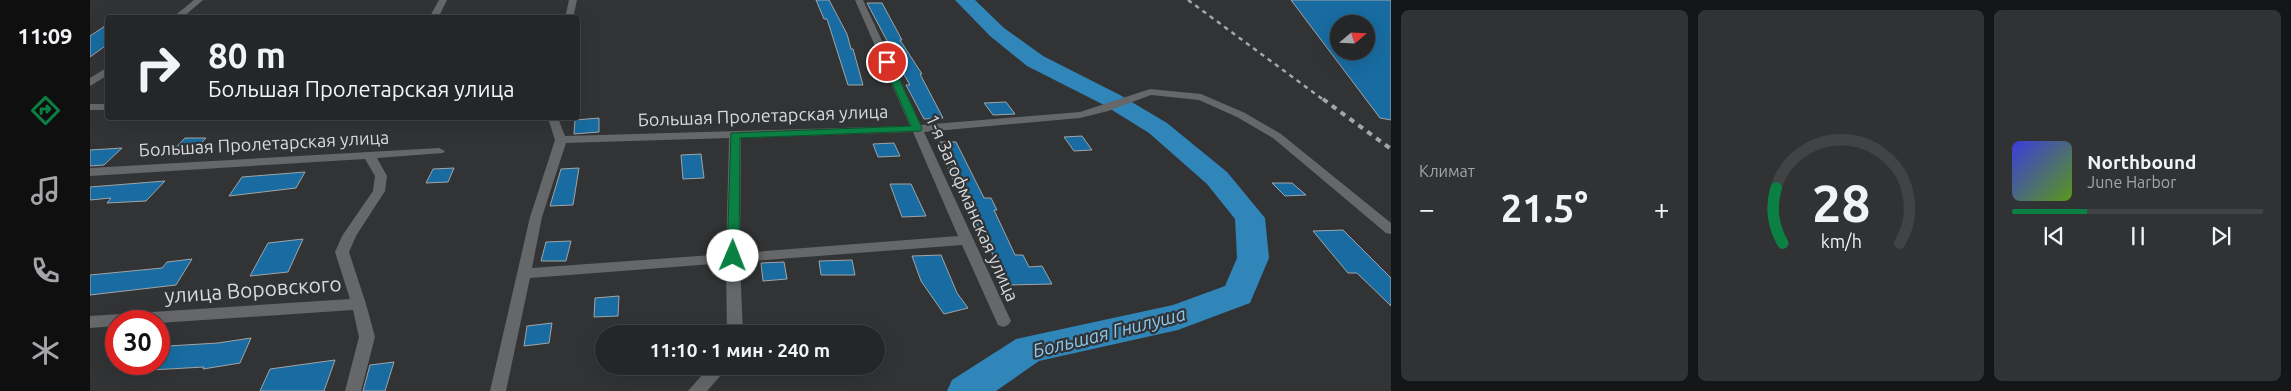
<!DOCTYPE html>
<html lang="ru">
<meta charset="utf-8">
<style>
:root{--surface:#252628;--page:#313234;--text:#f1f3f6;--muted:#a3a5a8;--line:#424345;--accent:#0b8043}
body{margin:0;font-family:Ubuntu,sans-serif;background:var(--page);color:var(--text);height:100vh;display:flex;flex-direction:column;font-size:19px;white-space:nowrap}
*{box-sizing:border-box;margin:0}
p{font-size:16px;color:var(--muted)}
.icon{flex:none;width:28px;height:28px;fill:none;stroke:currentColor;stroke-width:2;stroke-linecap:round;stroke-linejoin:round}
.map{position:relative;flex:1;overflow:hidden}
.drawer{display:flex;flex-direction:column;gap:10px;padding:10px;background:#141516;width:900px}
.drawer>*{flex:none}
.banner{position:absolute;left:15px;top:15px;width:475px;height:105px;border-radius:5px;box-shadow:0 5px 20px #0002,0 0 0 1px var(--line);background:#252628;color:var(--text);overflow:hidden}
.needle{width:32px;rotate:71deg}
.fabs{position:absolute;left:1240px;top:15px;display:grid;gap:10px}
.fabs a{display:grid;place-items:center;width:45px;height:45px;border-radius:50%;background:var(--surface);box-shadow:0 5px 20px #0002,0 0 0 1px var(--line);font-size:25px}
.speed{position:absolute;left:15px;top:310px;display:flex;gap:10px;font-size:25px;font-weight:700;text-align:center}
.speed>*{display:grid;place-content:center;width:65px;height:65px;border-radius:50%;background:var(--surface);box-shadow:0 5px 20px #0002,0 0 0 1px var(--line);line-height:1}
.speed .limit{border:8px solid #d22;background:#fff;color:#111}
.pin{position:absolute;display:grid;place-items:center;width:42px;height:42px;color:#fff;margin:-21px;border:2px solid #fff;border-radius:50%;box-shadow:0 1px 5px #0007}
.me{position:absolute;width:55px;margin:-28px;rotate:1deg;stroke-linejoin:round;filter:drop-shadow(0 0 4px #0008)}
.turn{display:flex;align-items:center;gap:18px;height:105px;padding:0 20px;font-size:22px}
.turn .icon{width:65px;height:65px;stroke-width:2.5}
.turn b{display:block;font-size:35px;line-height:42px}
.big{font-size:38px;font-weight:700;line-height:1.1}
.drawer .card{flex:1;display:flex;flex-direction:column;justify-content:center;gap:8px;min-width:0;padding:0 18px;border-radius:8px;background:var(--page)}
.drawer .dial{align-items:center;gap:0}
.dial svg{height:130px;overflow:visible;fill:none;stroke:var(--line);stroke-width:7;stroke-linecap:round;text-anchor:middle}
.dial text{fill:var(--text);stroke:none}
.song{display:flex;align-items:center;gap:15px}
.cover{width:60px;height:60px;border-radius:8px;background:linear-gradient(135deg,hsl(240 70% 55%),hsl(90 70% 35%))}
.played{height:5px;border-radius:2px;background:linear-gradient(90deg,var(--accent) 30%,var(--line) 30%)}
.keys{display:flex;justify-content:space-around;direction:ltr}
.heat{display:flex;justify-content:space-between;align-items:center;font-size:28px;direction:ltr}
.drawer .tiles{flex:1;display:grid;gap:10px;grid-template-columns:repeat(3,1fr)}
.trip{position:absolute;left:505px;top:325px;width:290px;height:50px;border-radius:25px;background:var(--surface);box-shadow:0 5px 20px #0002,0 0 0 1px var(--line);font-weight:700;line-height:50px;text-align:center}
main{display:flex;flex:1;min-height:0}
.menu{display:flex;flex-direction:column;width:90px;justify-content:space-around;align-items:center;background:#0f0f10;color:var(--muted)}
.menu .icon{width:35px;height:35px}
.menu .active{color:var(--accent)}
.menu b{font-size:22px;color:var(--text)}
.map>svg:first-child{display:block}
</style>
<main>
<nav class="menu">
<b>11:09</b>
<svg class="icon active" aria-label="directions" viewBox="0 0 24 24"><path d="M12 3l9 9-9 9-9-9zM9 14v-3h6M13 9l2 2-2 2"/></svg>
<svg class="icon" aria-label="music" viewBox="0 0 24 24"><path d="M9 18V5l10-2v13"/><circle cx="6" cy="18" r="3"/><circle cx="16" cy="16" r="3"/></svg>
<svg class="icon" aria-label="phone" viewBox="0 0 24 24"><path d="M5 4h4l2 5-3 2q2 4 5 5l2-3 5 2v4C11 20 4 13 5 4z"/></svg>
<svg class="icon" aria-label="climate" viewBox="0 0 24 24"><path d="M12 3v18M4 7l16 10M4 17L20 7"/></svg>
</nav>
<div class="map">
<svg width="1301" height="391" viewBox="0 0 1301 391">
<rect width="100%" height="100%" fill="#313335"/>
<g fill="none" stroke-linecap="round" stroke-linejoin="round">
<path fill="#3085b9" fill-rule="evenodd" d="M865 0H885L914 28 953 56 1030 95 1077 123 1137 172 1175 218 1179 258 1160 303 1088 330 949 361 906 391H857L862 380 926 339 1083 305 1135 286 1147 258 1145 219 1117 184 1059 133 1014 105 937 66 900 36Z"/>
</g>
<path fill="#186ca1" stroke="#a2a4a6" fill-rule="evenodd" d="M726 0H739L757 34 761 49H763L773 85H758L737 19H734Z
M1201 0H1301V120L1290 118ZM1249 24H1276V51H1249Z
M777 3H792L812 40H810L832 74H830L853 118 834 119 816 85H820L802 54H804Z
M18 24V44L0 57V36Z
M916 102 925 114 903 115 894 103Z
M509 118V132L484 134 485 120Z
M992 136 1002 150 984 151 974 137Z
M95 138H116L101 154 79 155Z
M850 142H866L894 198H901L907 210H904L925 255H933L939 267 952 266 962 284 918 285 899 247H896L881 210H878L868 184H865L858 168H863Z
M804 143 810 156 788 157 783 144Z
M32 148 14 165 0 166V150Z
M611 154 614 178 593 179 591 155Z
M364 168 358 182 336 183 343 169Z
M489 168 483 205 460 206 471 169Z
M215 172 206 188 139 196 152 177Z
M75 181 56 201 17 203 21 198 0 200V187Z
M1182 183H1202L1216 195 1195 196Z
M800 184H821L836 216 812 217Z
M1253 230 1301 278V306L1267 273H1258L1223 231Z
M213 239 198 272 160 276 178 243Z
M481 241 476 261H451L456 242Z
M851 255 867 293 878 308 854 314 831 281 822 256Z
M102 259 86 285 0 295V275L72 268 77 262Z
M762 260 765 275H731L729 261Z
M694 262 697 279 673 281 671 263Z
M529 296 528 316 504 317 505 298Z
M462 323 459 343 434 346 437 326Z
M161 338 150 363 113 369 114 367 61 370 66 364H69V359L78 346 128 343Z
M245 360 234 391H170L180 369Z
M304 362 295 391H273L280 365Z"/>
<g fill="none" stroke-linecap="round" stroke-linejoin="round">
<path fill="#656769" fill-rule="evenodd" d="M349 0H357L348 18H339Z
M479 0H487L483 18H475Z
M765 0H773L831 125 990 112 1060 89 1111 94 1155 113 1191 134 1301 223V234L1296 233 1183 138 1147 117 1109 100 1061 95 1018 111 990 118 834 132 921 321 918 325 913 327 908 325 872 245 650 262 653 334H637L636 263 440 278 416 391H400L440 217 465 140 458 118H468L475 136 820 126ZM823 132 868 236 650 253 651 138ZM639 138 636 254 442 268 452 217 476 143Z
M0 104H18V110H0Z
M349 148 355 151 353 153 287 158 297 176 295 191 266 236 259 252 276 304 285 337 271 391H255L269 337 263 310 69 323V321H26V326L0 328V316L260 299 245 252 252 236 283 191 285 176 275 159 0 176V168Z
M620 366H639L617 391H598Z"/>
<path fill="#656769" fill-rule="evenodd" d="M104 0H113L92 18H82Z
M18 67V75L0 86V78Z"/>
<path stroke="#a4a6a8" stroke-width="2.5" stroke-dasharray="4.5 4.5" stroke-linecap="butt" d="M1098 0 1235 101"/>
<path stroke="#a4a6a8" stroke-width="4" stroke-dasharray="5.5 5.5" stroke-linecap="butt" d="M1233 99 1301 149"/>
</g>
<path fill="#0b8043" stroke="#07532c" d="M794 61 801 62 832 128 831 131 650 138 649 256 643 261 638 260 637 256 641 133 821 126 793 62Z"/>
<g text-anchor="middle" stroke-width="4.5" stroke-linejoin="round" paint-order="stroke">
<g font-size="18" fill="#d9dadc" stroke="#313335">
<text transform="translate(673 116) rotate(-2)" y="6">Большая Пролетарская улица</text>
<text transform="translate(174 144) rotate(-3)" y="6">Большая Пролетарская улица</text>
<text transform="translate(882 208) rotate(66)" y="6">1-я Загофманская улица</text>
</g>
<g font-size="19" font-style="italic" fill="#8ac6ef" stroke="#313335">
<text transform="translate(1019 332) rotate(-14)" y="7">Большая Гнилуша</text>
</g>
<g font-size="21" fill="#d9dadc" stroke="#313335">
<text transform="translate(163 290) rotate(-4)" y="7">улица Воровского</text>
</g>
</g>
</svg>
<div class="fabs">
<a><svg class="needle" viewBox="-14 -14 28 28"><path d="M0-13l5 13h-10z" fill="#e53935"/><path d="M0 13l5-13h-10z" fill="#a3a5a8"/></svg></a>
</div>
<div class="speed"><div class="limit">30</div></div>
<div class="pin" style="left:797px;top:62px;background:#d93025"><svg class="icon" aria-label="arrive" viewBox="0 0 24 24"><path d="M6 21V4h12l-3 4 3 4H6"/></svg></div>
<svg class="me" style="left:643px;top:256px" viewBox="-20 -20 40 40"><circle r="19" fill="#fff"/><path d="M0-13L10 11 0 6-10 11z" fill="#0b8043"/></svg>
<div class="trip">11:10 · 1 мин · 240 m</div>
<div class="banner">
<div class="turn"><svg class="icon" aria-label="right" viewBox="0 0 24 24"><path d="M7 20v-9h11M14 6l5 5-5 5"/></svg><div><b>80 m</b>Большая Пролетарская улица</div></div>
</div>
</div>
<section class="drawer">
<div class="tiles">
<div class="card"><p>Климат</p>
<div class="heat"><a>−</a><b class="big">21.5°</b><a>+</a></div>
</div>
<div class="card dial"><svg viewBox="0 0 100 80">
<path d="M14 69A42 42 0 1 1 86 69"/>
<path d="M14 69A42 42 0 0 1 10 35" stroke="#0b8043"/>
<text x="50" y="56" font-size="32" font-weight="700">28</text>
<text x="50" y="72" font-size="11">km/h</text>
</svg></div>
<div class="card">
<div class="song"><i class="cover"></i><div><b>Northbound</b><p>June Harbor</p></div></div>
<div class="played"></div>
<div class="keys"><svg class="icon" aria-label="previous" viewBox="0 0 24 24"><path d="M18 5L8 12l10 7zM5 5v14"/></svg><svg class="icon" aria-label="pause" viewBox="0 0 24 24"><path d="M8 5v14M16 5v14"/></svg><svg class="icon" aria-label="next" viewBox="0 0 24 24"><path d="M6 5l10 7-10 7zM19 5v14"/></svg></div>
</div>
</div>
</section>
</main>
